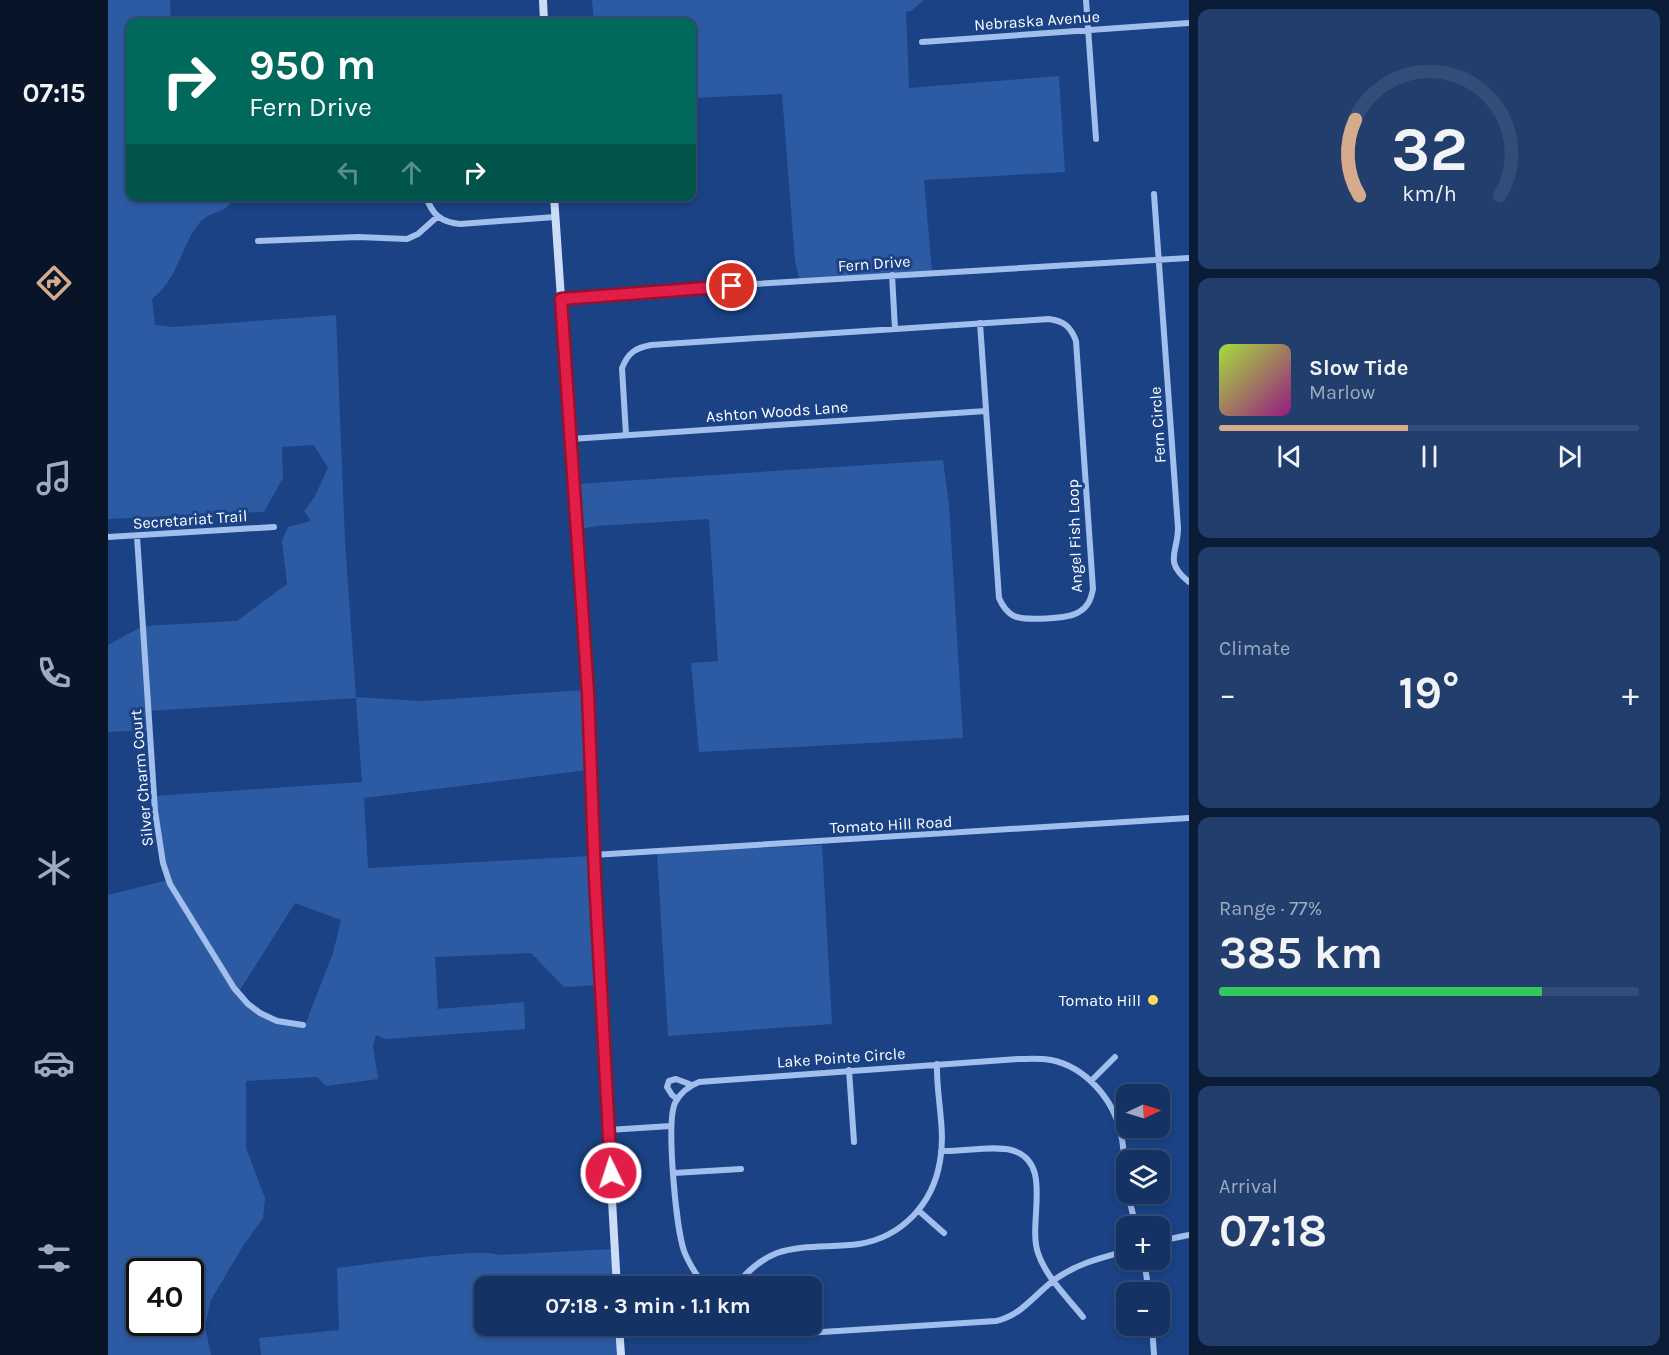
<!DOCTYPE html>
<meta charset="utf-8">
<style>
:root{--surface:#143264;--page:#213e6d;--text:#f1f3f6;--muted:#9daabf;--line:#334d78;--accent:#d6ab8b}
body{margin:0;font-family:Karla,sans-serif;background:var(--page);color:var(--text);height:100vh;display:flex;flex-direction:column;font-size:22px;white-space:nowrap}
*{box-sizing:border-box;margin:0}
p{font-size:20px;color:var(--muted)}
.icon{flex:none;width:33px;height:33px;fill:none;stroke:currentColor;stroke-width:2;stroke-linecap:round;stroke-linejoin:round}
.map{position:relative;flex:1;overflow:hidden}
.sheet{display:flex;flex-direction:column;gap:9px;padding:9px;background:#0b1c37;width:480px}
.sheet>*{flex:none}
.hud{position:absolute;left:18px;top:18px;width:570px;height:183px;border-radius:12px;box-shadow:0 3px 9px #0003,0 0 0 2px var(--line);background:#00695c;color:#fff;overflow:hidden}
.needle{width:39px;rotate:86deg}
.tools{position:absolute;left:1008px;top:1084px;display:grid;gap:12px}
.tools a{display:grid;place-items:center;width:54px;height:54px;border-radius:12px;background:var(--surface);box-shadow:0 3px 9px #0003,0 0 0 2px var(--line);font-size:30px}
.speed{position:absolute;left:18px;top:1258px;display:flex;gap:12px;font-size:30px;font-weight:700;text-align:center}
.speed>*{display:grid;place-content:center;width:78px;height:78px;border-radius:50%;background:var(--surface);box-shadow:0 3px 9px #0003,0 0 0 2px var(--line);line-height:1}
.speed .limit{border:3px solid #111;border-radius:9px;background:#fff;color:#111}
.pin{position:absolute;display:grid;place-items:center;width:51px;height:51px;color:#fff;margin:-26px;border:3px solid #fff;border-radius:50%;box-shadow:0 2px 6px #0007}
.me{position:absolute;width:66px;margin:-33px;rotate:356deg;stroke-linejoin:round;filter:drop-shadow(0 0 4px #0008)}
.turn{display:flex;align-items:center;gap:21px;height:126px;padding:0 24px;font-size:27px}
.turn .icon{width:78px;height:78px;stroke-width:2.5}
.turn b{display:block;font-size:42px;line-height:51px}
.lanes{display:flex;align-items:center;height:57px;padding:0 24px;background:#0003;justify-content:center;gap:30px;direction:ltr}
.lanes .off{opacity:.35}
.big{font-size:45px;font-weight:700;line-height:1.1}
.sheet .widget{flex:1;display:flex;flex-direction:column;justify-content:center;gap:9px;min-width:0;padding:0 21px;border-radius:12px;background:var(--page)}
.sheet .dial{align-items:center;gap:0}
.dial svg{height:156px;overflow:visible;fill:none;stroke:var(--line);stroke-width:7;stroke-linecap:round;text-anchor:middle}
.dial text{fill:var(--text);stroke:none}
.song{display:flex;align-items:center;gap:18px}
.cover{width:72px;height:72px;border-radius:9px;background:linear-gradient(135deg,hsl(80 70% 55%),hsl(310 70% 35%))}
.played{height:6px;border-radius:3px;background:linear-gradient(90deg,var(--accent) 45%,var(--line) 45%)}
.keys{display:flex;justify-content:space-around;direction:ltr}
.heat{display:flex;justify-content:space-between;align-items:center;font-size:33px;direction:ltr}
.charge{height:9px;border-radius:4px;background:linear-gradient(90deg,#34c759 77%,var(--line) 0)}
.trip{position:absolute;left:366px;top:1276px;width:348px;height:60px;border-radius:12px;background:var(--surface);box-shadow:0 3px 9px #0003,0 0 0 2px var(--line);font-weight:700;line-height:60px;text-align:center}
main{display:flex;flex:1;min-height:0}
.tab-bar{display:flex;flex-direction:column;width:108px;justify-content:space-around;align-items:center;background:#081428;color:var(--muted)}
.tab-bar .icon{width:42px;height:42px}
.tab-bar .selected{color:var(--accent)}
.tab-bar b{font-size:27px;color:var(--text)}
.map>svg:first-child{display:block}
</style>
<main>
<nav class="tab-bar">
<b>07:15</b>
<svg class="icon selected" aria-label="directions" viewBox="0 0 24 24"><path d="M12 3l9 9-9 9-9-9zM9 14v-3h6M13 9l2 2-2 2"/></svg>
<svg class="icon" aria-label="music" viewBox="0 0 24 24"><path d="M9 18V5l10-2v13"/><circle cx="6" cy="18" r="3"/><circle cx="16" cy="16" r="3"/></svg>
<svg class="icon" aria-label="phone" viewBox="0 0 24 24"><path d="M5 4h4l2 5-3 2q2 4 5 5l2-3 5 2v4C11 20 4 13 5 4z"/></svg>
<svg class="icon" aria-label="climate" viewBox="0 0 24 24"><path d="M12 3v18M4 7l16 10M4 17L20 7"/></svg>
<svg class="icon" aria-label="car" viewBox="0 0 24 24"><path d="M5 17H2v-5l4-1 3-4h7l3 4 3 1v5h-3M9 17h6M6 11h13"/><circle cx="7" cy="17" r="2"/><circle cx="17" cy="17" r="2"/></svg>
<svg class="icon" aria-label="filters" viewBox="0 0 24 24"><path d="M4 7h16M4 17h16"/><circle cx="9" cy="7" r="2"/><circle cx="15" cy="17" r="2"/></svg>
</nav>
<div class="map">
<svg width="1081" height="1355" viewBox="0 0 1081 1355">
<rect width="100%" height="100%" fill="#1a4285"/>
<path fill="#2d5ba3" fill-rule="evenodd" d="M0 0H62L63 22H22V196L126 197C124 200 121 206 118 208 110 213 100 214 93 221 71 247 73 275 44 299L47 325 65 327 228 315 237 542 248 697 312 701 476 690 479 770 256 798 260 868 482 856 488 985 456 987 423 953 327 957 330 1009 416 1002 417 1029 278 1039 268 1035 265 1046 270 1079 218 1086 209 1077 138 1081V1148L157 1198 155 1218 135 1246 103 1300 97 1327 103 1355H0V895L60 880 46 796 254 782 248 698 41 711 42 730 0 732V645L35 626 129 621 179 584 174 541 180 527 203 521 196 511 206 498 220 468 206 445 174 447 175 478 156 512 0 519ZM187 903 233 920 225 953 197 1025 150 1012 130 993ZM32 1272H82V1323H32Z
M484 0H816L803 11 798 12 801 88 951 76 957 172 816 180 824 271 692 281 687 261 674 94 584 98V22H486Z
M835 460 841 504 855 738 591 752 583 663 610 661 601 519 489 526 472 529 469 484Z
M714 845 724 1024 560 1036 549 853Z
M504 1249 506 1287H376V1326H508L509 1355H153L151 1338 231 1330 229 1268C253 1265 376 1247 390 1255Z"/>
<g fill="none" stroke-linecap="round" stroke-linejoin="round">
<path stroke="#a1beec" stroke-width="6" d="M978 0 988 139
M814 42 1081 23
M1046 194 1070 528C1070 553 1055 561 1081 582
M318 196C324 215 333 222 352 224L447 217
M150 241 250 237 299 239 310 234 329 217
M784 275 787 329
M453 299 563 289 1081 258
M518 435 514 368C520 353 527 348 543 345L941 319C956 321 963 327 968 341L985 589C983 599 980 607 971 612 961 619 917 621 906 616 898 612 894 605 891 598L872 323
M463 439 878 411
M29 536 47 811 55 863 62 884 126 988 140 1004 152 1013 169 1021 195 1025
M0 537 166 527
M485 855 1081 818
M741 1070 746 1142
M983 1081 1007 1057
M569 1099 564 1095 559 1087 561 1081 568 1079 584 1085
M500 1130 563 1126
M833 1151C853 1152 885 1145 903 1150 947 1161 919 1222 930 1253 938 1277 959 1297 975 1317
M566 1173 633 1169
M1020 1194 1028 1227
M811 1211 836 1233
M1052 1241 1081 1235
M1036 1260 1041 1293
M597 1287C589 1276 581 1264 576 1251 568 1228 558 1123 567 1103 572 1093 581 1086 591 1082L910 1059C920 1059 932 1058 943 1060 978 1067 1006 1100 1013 1134 1017 1151 1016 1168 1018 1185
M626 1287C638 1273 651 1260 669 1253 695 1244 724 1248 751 1244 794 1237 825 1204 832 1161 838 1130 828 1096 829 1064
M653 1326 671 1331 698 1333 888 1321C915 1315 927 1293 949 1278 971 1263 993 1258 1018 1251
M1044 1326 1046 1355"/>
<path stroke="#cdddf8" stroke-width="8" d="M435 0 436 22
M446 196 480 693 494 1027 509 1287
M511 1326 513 1355"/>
</g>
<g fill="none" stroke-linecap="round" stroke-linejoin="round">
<defs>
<path id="route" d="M503 1173 487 878 480 693 453 299 624 286"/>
</defs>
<use href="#route" stroke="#92132f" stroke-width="15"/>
<use href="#route" stroke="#e11d48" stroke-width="10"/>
</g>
<circle fill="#fdda5d" stroke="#1a4285" stroke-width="2" cx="1045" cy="1000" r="6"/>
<g text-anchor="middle" stroke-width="6" stroke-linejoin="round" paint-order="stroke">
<g font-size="16" fill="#fff" stroke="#1a4285">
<text transform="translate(929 20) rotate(-4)" y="6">Nebraska Avenue</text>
<text transform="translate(766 263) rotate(-4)" y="6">Fern Drive</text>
<text transform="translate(669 411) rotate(-4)" y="6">Ashton Woods Lane</text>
<text transform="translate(1049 425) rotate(-94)" y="6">Fern Circle</text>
<text transform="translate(82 519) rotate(-4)" y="6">Secretariat Trail</text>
<text transform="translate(966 536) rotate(-92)" y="6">Angel Fish Loop</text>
<text transform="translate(33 778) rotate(-95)" y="6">Silver Charm Court</text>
<text transform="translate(783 824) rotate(-3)" y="6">Tomato Hill Road</text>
<text transform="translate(733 1057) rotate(-4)" y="6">Lake Pointe Circle</text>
</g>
<g font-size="16" fill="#fff" stroke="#1a4285" text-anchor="end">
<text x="1033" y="1006">Tomato Hill</text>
</g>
</g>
</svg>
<div class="tools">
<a><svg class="needle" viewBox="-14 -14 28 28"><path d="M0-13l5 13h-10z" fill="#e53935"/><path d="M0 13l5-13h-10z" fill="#9daabf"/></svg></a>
<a><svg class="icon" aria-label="layers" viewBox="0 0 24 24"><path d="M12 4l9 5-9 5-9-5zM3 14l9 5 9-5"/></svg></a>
<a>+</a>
<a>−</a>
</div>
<div class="speed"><div class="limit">40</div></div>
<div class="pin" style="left:624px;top:286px;background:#d93025"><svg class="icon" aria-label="arrive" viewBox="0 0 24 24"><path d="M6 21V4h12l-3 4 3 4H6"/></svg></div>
<svg class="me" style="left:503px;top:1173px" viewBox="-20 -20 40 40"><circle r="17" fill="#e11d48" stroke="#fff" stroke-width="3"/><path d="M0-11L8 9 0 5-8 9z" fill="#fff"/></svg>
<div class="trip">07:18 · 3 min · 1.1 km</div>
<div class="hud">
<div class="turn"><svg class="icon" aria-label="right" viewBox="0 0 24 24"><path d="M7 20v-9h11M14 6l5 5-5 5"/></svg><div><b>950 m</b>Fern Drive</div></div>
<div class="lanes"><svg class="icon off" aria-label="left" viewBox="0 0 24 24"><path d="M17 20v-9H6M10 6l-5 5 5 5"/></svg><svg class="icon off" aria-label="ahead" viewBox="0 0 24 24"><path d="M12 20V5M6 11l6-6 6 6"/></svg><svg class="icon" aria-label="right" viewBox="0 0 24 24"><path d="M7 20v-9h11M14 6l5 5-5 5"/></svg></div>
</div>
</div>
<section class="sheet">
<div class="widget dial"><svg viewBox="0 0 100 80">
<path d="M14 69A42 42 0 1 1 86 69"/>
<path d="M14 69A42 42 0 0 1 12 30" stroke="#d6ab8b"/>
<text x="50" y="56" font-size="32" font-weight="700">32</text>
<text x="50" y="72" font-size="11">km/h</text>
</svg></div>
<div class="widget">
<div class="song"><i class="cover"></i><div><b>Slow Tide</b><p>Marlow</p></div></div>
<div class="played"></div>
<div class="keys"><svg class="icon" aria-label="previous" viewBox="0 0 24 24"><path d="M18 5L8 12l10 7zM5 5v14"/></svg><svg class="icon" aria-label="pause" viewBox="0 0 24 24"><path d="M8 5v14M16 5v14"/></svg><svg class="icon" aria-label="next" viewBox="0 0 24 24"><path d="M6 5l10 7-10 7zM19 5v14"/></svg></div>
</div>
<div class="widget"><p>Climate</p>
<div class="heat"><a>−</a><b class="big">19°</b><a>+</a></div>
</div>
<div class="widget"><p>Range · 77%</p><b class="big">385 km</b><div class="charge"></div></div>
<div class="widget"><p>Arrival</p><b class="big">07:18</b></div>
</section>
</main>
